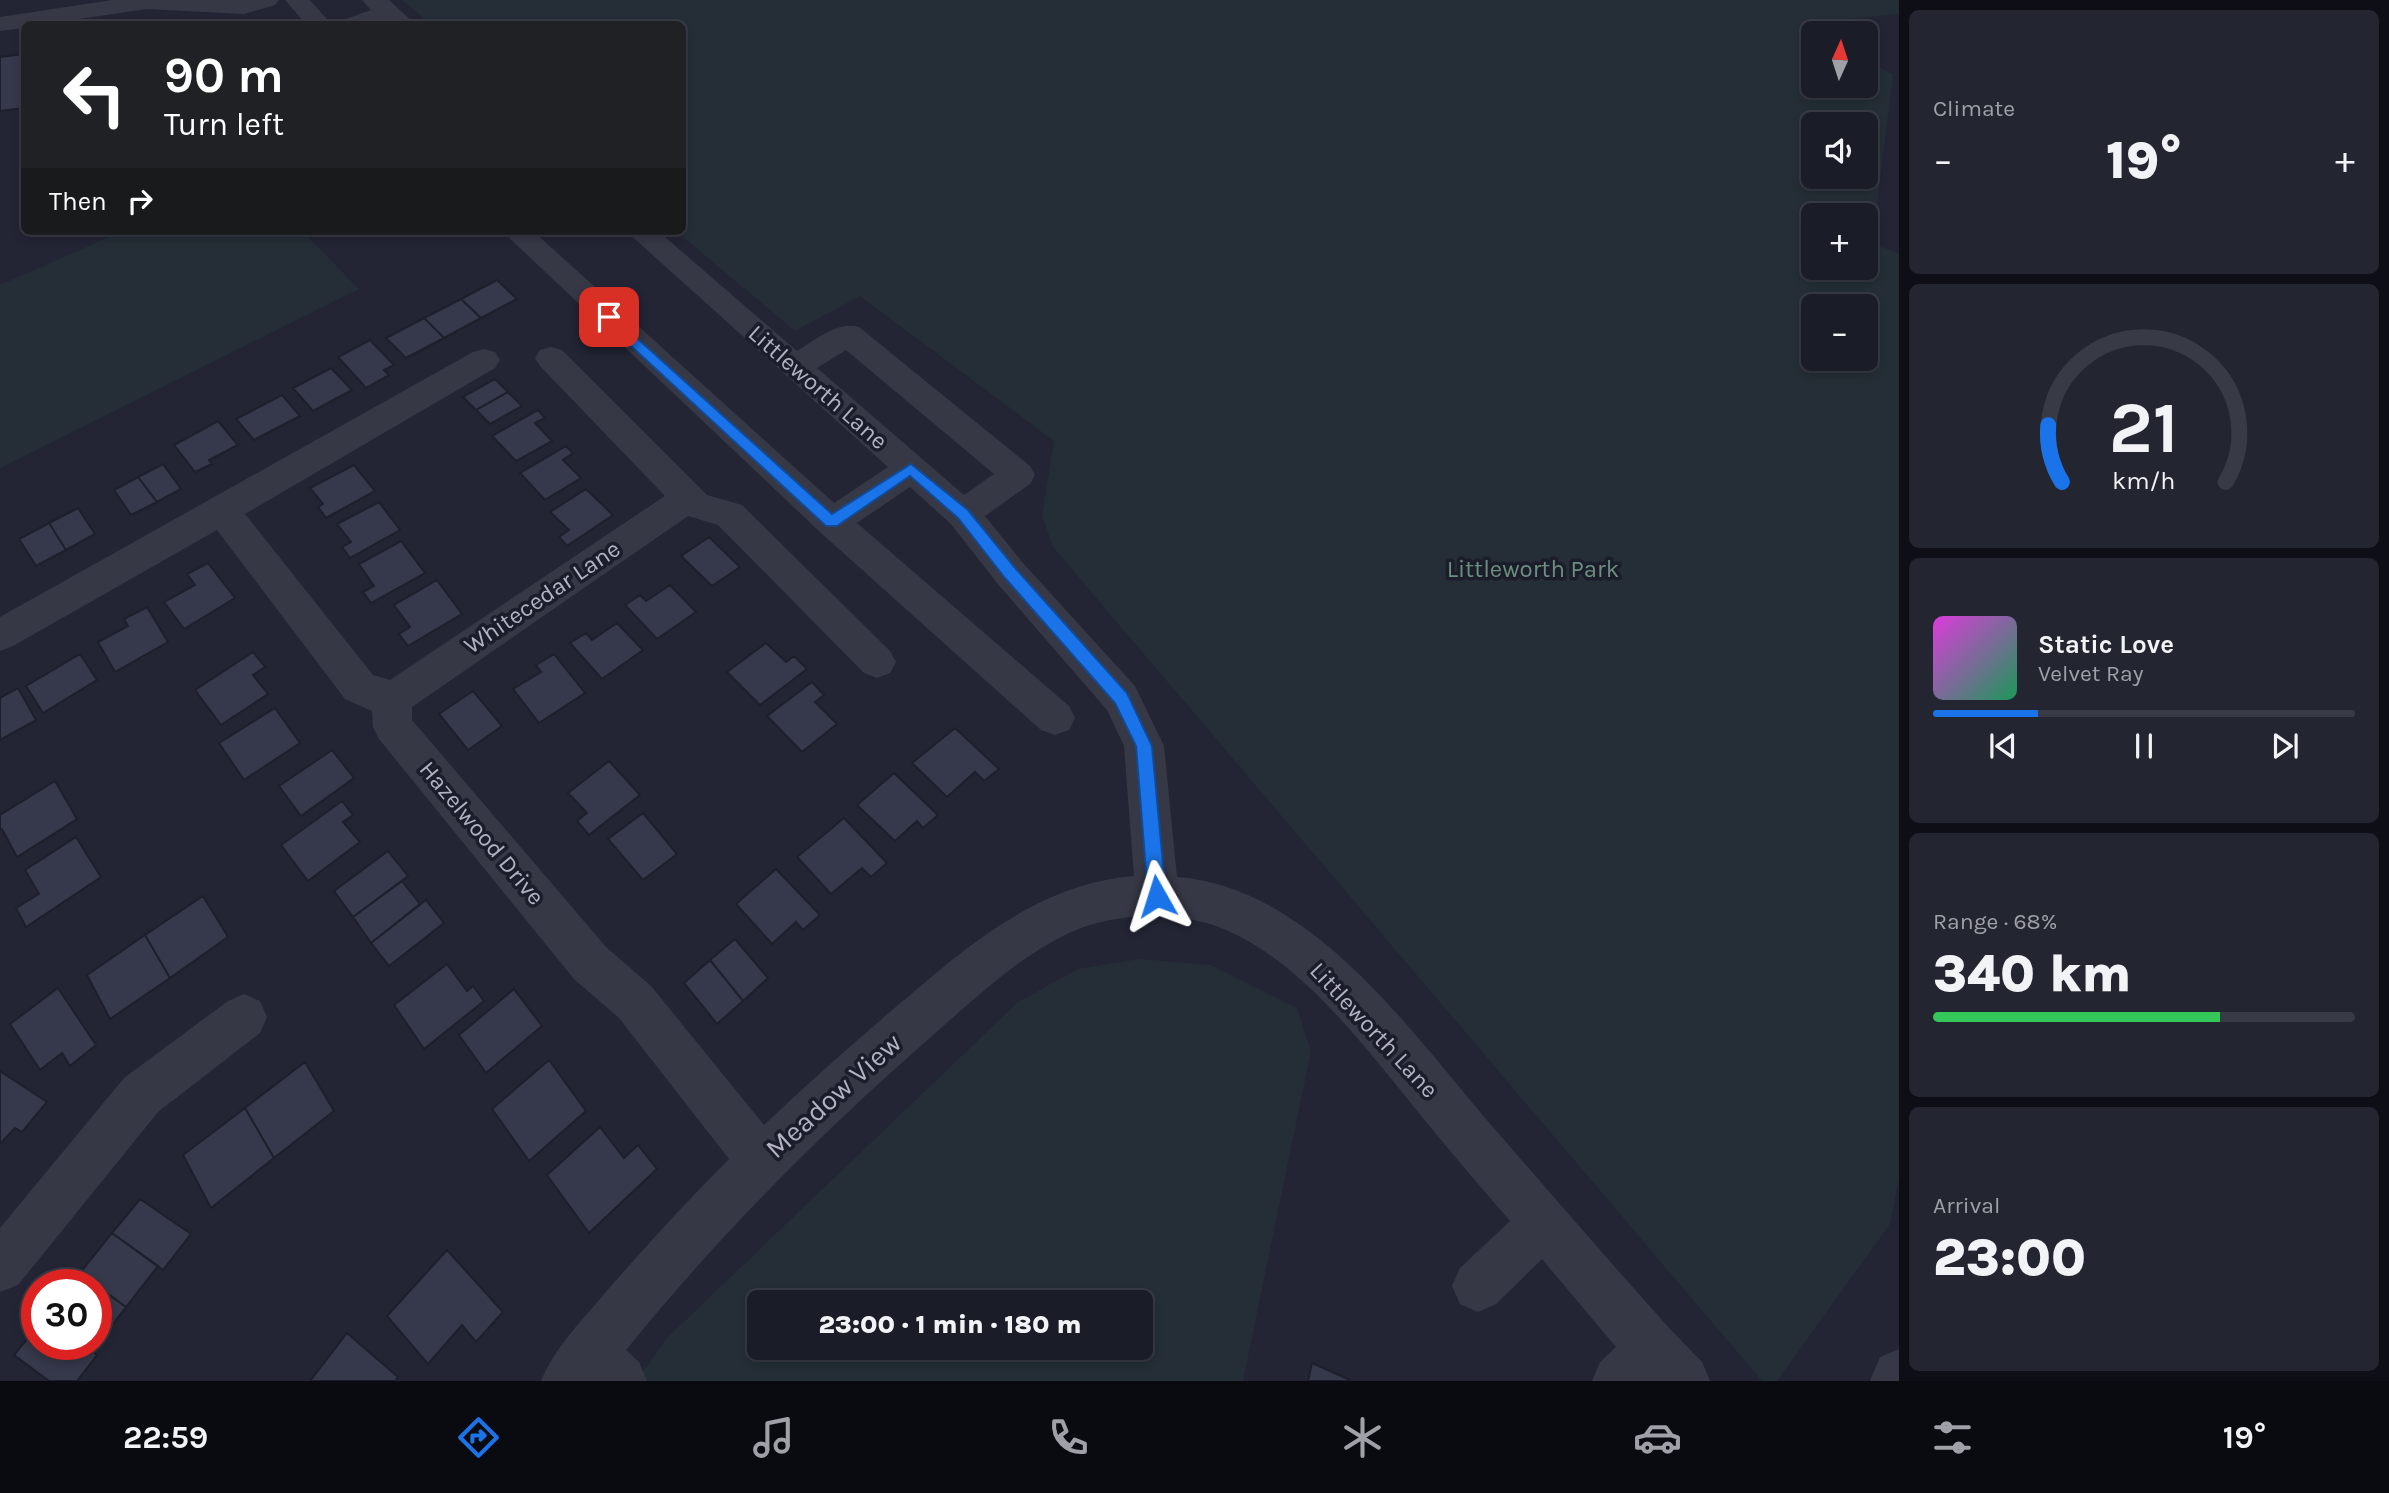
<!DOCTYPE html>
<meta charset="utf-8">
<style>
:root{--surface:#1a1c28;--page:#232530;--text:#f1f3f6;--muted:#9fa1a8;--line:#383a45;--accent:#1a73e8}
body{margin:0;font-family:Karla,sans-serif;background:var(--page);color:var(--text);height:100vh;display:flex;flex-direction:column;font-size:26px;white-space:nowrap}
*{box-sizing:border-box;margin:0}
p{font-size:23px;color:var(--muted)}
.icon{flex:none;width:38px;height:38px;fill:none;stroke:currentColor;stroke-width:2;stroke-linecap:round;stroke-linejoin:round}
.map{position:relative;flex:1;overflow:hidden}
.panel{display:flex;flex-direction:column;gap:10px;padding:10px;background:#0e0f16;width:490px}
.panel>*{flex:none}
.guide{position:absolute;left:21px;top:21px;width:665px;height:214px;border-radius:10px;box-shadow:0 4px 10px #0003,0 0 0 2px var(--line);background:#202124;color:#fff;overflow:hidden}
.needle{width:46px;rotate:3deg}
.fabs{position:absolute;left:1801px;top:21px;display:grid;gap:14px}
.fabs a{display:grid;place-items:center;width:77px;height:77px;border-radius:10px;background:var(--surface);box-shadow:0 4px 10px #0003,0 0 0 2px var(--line);font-size:35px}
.speed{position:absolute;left:21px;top:1269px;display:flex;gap:14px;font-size:35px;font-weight:700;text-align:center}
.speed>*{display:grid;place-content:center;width:91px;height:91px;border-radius:50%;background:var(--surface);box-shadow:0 4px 10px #0003,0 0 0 2px var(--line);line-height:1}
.speed .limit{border:10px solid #d22;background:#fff;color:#111}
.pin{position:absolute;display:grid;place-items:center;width:60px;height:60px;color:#fff;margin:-30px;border-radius:14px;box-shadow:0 4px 10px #0006}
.me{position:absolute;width:77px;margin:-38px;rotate:354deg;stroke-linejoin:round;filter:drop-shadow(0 0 5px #0008)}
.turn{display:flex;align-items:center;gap:24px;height:147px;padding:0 28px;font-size:32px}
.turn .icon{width:91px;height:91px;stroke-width:2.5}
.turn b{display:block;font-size:49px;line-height:60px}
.then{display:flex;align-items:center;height:66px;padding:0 28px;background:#0003;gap:14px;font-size:26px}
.big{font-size:52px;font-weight:800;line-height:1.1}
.panel .tile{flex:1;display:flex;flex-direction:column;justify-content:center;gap:10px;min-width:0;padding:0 24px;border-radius:10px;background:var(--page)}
.panel .dial{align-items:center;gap:0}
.dial svg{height:182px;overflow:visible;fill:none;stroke:var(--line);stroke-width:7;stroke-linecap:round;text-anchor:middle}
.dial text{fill:var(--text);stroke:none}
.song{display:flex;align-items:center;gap:21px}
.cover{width:84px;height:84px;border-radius:10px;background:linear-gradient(135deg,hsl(300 70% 55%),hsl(150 70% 35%))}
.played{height:7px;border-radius:4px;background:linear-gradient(90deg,var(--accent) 25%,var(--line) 25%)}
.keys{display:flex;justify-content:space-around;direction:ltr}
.heat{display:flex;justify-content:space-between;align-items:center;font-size:38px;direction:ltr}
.charge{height:10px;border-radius:5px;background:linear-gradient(90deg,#34c759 68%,var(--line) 0)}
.trip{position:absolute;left:747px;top:1290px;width:406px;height:70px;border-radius:10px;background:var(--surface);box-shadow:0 4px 10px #0003,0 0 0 2px var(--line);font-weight:800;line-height:70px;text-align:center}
.tab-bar{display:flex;height:112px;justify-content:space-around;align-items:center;background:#0a0b10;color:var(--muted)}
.tab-bar .icon{width:49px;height:49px}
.tab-bar .active{color:var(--accent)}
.tab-bar b{font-size:32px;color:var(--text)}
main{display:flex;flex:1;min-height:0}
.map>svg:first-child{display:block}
</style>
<main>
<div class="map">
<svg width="1899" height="1381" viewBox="0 0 1899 1381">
<rect width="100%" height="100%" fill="#232535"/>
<path fill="#252e36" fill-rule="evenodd" d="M402 0H1899V14L1804 23 1821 33H1813V86H1866V59L1893 75 1872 243 1899 254V1178L1890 1224 1777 1381H1762L1053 547 1042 516 1054 441 860 296 795 331 676 231H682V24H431ZM1866 124V177H1813V124ZM1866 215V268H1813V215ZM1866 306V359H1813V306Z
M123 231H302L359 289 0 468V285Z
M1139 959 1211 965 1297 1008 1311 1051 1243 1381H636L669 1336 1018 1002 1078 969ZM760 1302H1141V1348H760Z"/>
<path fill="#36384b" stroke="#1e1f2c" stroke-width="2" d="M24 54V108L0 111V57Z
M497 280 517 299 481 318 461 299Z
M461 299 481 318 444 338 424 318Z
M424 318 444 338 406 358 386 338Z
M370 340 394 365 384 370 389 375 366 388 338 357Z
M331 368 352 390 313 411 293 388Z
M495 379 508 392 476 410 463 397Z
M508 392 522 406 490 424 476 410Z
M282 395 300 416 254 440 236 419Z
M538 410 545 418 535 423 552 441 516 461 492 436Z
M218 421 238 445 209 460 212 464 195 472 174 445Z
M566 446 573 453 563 460 581 478 545 500 520 473Z
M163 464 181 489 157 502 138 477Z
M354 465 375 491 326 518 318 507 323 504 310 488Z
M138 477 157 502 131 515 114 490Z
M586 489 613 515 567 546 559 537 569 530 550 512Z
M379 502 400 530 350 558 342 547 351 542 337 524Z
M78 508 95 534 66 550 49 523Z
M49 523 66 550 36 566 19 539Z
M709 537 740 567 712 586 681 556Z
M401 541 425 573 371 603 363 592 374 586 359 564Z
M208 563 235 598 184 629 164 602 195 585 187 574Z
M437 580 462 614 408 646 399 634 410 627 394 605Z
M670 585 696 612 657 639 625 605 640 595 646 601Z
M147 607 168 642 115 672 98 642 128 626 124 619Z
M617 623 643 650 602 679 570 643 586 633 592 640Z
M766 643 786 662 794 656 807 669 760 705 727 672Z
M253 652 265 667 253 675 268 694 221 725 195 690Z
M80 654 97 680 43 713 26 686Z
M554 654 585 693 539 723 513 689 541 672 536 665Z
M812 682 824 695 815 702 837 724 802 752 767 716Z
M18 688 36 720 0 740V698Z
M473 691 502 726 468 750 439 714Z
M275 708 300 743 244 780 219 743Z
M955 728 999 769 984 781 975 772 947 797 912 763Z
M332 750 354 778 301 816 279 786Z
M609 761 640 795 589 835 577 821 587 813 568 793Z
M894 773 938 815 923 828 917 821 895 841 857 805Z
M55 781 77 819 17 857 2 829 0 830V815Z
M342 801 353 815 343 822 360 842 308 881 281 845Z
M643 813 677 854 643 880 608 839Z
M844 818 887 863 871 877 862 868 831 894 797 857Z
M76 837 101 877 26 927 16 908 39 894 25 870Z
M388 851 408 876 353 917 334 891Z
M776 869 820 915 803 930 796 922 772 944 736 904Z
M402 881 420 904 371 943 353 917Z
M203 896 228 937 170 978 145 935Z
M426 900 444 923 389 966 371 943Z
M145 935 170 978 110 1019 87 975Z
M735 939 768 978 743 1001 710 960Z
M710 960 743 1001 717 1024 684 983Z
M447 964 467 991 473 986 484 1001 424 1049 394 1005Z
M58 988 96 1045 70 1066 62 1053 40 1070 10 1024Z
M514 989 542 1026 486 1073 459 1035Z
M549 1060 586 1111 529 1161 492 1109Z
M305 1062 334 1111 274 1158 245 1108Z
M0 1071 47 1102 22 1132 15 1128 0 1144Z
M245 1108 274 1158 211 1208 183 1155Z
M600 1127 624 1158 638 1145 657 1169 589 1233 547 1175Z
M140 1199 191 1234 163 1270 112 1233Z
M112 1233 158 1266 126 1307 80 1273Z
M447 1250 503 1312 476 1342 462 1325 428 1364 387 1316Z
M80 1273 95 1284H71Z
M96 1286 126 1307 92 1351 83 1344H96Z
M37 1327V1344H83L97 1355 77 1381H49L14 1355Z
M347 1333 398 1377 395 1381H310Z
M1312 1363 1352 1381H1308Z"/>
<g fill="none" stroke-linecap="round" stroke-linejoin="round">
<path fill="#363846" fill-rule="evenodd" d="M112 0H279L275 5 244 14 147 9 45 24H24V28L0 31V17Z
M285 0H310L331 24H306Z
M362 0H389L415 24H389L385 21 376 24H343L346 19 371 10Z
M502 231H533L834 503 888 467 626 231H658L797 351C816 340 837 321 859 327L1030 466 1035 475 1030 484 985 516 1023 563 1135 686 1164 746 1177 877C1312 887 1411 1032 1492 1126 1551 1194 1610 1262 1670 1329L1702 1362 1710 1381H1592L1600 1362 1616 1347 1542 1259 1496 1304 1478 1312 1460 1304 1452 1286 1460 1268 1510 1221C1479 1185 1448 1149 1418 1112 1366 1048 1303 963 1226 930 1181 910 1114 912 1069 933 1014 959 969 1004 923 1044 816 1138 716 1239 626 1350L639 1362 647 1381H541C555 1347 581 1322 604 1294 644 1248 686 1202 729 1159L619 1018 574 979 379 739 373 727 372 711 345 699 217 530 13 646 0 651V617L473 352 484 349 495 352 500 360 495 368 245 514 373 675 390 680 665 496 540 366 535 358 540 350 551 347 562 350 707 495 742 505 890 651 896 662 890 673 877 678 864 673 718 525 688 516 412 707V720L606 947 651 986 764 1125C805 1086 848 1048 891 1011 963 950 1035 884 1134 876L1124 746 1107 710 997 583 951 524 910 487 857 523 1069 706 1075 718 1069 730 1055 735 1041 730 820 532ZM846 350 994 474 964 495 817 368Z
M244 994 260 1001 267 1017 260 1033 158 1112 18 1285 0 1292V1228L124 1078 228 1001Z
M1899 1349V1381H1870L1880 1357Z"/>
</g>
<path fill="#1a73e8" stroke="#114b97" stroke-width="2" d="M609 313 832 514 911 464 968 510 1016 569 1127 693 1152 746 1166 896 1164 902 1157 905 1151 902 1148 896 1136 746 1115 703 1005 578 958 518 910 476 837 526H826L604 321 602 317Z"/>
<g text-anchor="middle" stroke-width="7" stroke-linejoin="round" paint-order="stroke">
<g font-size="24" fill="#b1b2c2" stroke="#1c1d2a">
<text transform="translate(818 387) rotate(41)" y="8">Littleworth Lane</text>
<text transform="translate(542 597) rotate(-34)" y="8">Whitecedar Lane</text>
<text transform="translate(482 833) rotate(50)" y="8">Hazelwood Drive</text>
<text transform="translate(1374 1030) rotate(47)" y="8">Littleworth Lane</text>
</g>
<g font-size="24" fill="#6b8f7f" stroke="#1c1d2a">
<text x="1533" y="577">Littleworth Park</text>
</g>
<g font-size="28" fill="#b1b2c2" stroke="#1c1d2a">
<text transform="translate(833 1095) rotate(-42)" y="10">Meadow View</text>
</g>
</g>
</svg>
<div class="fabs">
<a><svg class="needle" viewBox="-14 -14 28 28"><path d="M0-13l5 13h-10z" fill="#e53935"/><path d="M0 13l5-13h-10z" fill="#9fa1a8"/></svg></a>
<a><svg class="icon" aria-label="sound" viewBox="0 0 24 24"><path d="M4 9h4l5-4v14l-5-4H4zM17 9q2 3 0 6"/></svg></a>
<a>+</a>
<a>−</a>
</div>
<div class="speed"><div class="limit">30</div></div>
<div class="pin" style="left:609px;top:317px;background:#d93025"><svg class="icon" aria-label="arrive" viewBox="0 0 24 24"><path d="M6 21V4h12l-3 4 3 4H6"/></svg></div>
<svg class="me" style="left:1157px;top:896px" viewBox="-20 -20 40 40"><path d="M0-17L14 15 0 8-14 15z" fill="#1a73e8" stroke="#fff" stroke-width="4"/></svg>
<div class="trip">23:00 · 1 min · 180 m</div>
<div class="guide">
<div class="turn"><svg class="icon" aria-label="left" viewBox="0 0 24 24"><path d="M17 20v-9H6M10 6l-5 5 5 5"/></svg><div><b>90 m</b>Turn left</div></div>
<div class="then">Then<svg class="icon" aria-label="right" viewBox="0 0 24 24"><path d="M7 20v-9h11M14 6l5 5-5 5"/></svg></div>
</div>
</div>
<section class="panel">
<div class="tile"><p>Climate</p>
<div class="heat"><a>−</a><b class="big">19°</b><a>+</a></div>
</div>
<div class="tile dial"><svg viewBox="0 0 100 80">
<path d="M14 69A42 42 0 1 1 86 69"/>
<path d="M14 69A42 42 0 0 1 8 44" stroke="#1a73e8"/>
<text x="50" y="56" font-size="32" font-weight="700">21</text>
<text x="50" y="72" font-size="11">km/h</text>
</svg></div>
<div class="tile">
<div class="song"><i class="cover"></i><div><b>Static Love</b><p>Velvet Ray</p></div></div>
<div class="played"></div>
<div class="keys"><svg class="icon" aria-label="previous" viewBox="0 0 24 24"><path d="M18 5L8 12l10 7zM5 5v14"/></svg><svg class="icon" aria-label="pause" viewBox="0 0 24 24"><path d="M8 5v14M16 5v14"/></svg><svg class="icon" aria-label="next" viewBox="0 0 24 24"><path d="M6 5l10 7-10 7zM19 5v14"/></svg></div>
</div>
<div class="tile"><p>Range · 68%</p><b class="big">340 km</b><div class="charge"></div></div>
<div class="tile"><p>Arrival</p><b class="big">23:00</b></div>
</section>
</main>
<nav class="tab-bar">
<b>22:59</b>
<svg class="icon active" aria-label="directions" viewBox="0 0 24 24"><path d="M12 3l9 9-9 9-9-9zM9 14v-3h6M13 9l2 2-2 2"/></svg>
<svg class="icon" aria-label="music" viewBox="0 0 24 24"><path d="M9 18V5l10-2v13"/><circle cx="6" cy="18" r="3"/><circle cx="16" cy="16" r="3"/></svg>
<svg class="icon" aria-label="phone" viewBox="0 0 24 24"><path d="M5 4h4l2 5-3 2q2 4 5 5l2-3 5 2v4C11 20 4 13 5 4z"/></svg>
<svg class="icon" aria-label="climate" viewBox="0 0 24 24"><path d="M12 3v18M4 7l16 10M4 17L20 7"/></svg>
<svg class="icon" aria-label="car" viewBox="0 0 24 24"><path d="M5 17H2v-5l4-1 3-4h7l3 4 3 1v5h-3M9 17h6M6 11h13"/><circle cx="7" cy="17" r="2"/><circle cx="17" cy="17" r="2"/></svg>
<svg class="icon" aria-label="filters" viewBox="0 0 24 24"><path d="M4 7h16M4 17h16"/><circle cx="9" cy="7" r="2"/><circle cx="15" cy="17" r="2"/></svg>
<b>19°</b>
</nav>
